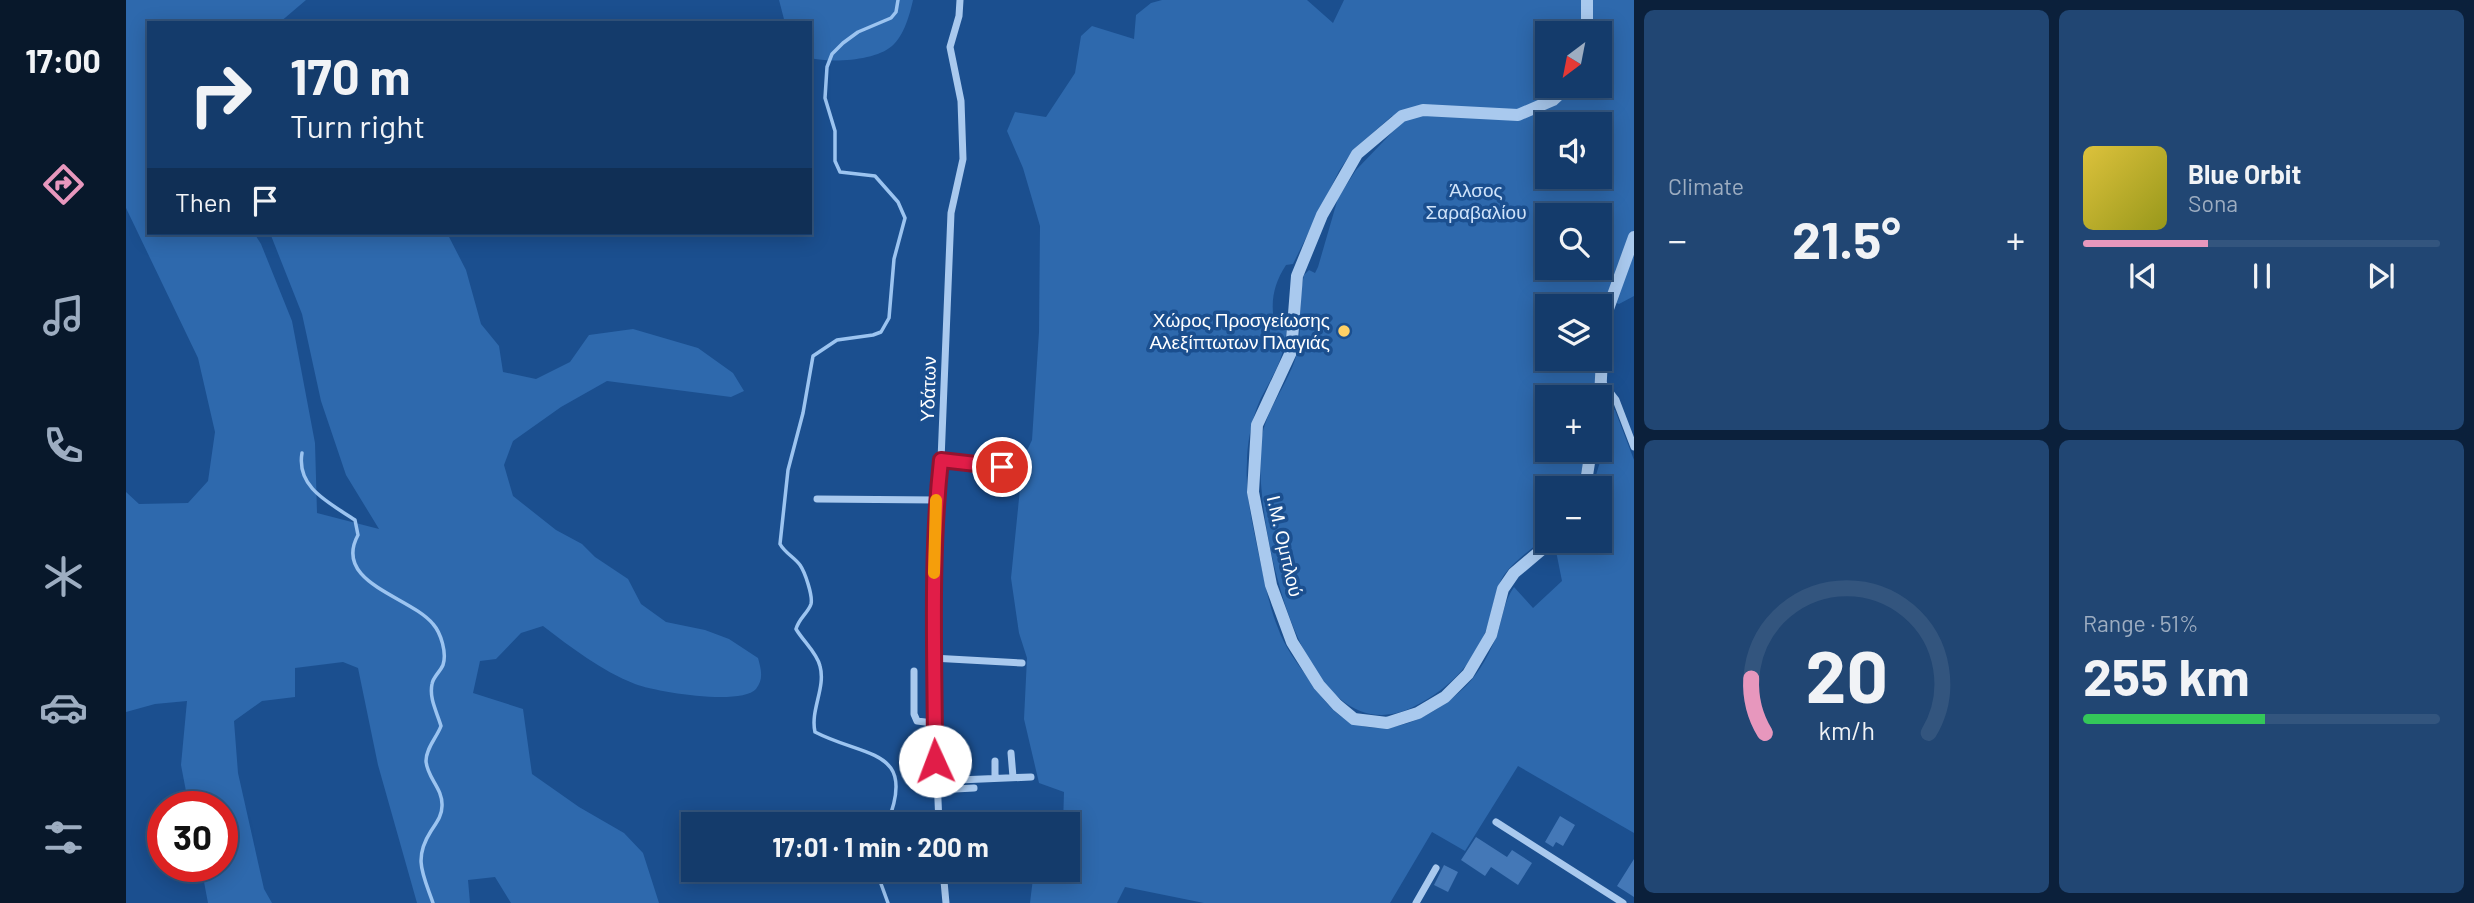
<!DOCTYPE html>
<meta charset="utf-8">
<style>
:root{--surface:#143b6b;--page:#214673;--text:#f1f3f6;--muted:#9dadc1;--line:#33557e;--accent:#e797bd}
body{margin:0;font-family:Barlow,sans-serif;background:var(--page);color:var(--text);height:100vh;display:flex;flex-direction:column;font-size:26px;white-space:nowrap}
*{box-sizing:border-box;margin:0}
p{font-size:23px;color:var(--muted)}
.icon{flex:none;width:38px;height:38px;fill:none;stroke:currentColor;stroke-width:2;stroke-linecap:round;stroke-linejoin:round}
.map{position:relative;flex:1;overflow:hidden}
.sheet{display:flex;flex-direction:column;gap:10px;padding:10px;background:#0b203b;width:840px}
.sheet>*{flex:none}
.top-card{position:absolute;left:21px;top:21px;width:665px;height:214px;border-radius:0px;box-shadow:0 4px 18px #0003,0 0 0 2px var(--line);background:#143b6b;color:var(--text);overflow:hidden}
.needle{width:46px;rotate:212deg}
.tools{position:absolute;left:1409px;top:21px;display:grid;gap:14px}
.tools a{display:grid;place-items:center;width:77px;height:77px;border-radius:0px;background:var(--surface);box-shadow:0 4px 18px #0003,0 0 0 2px var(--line);font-size:35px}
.speed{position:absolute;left:21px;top:791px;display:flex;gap:14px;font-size:35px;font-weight:700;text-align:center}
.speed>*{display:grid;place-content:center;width:91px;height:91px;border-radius:50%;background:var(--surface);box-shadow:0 4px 18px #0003,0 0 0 2px var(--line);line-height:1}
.speed .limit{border:10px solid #d22;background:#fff;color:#111}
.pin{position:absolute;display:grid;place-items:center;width:60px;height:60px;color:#fff;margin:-30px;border:4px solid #fff;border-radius:50%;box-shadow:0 2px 7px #0007}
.me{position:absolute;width:77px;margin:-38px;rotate:358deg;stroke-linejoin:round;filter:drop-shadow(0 0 5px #0008)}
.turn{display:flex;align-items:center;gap:24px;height:147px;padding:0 28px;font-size:32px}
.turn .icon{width:91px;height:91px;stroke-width:2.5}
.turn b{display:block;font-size:49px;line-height:60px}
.then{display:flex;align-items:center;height:66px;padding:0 28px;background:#0003;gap:14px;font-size:26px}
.big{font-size:52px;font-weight:700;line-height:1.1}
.sheet .card{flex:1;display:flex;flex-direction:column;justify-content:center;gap:10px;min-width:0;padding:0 24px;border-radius:10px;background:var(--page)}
.sheet .dial{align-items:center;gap:0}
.dial svg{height:182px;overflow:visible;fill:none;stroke:var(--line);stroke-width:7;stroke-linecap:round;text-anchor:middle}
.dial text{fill:var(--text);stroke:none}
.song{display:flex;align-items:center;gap:21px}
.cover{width:84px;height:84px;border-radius:10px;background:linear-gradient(135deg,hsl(50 70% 55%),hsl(60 70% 35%))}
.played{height:7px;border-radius:4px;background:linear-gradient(90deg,var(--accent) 35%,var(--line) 35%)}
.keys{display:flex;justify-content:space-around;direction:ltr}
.heat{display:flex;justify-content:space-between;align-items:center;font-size:38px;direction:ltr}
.charge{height:10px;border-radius:5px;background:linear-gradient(90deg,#34c759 51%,var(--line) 0)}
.sheet .tiles{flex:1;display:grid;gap:10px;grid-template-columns:repeat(2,1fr)}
.trip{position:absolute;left:555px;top:812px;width:399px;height:70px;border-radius:0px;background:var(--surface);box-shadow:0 4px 18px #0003,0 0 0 2px var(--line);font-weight:700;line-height:70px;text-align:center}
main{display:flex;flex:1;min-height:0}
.tab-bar{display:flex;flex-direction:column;width:126px;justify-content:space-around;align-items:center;background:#08182b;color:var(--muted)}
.tab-bar .icon{width:49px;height:49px}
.tab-bar .selected{color:var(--accent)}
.tab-bar b{font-size:32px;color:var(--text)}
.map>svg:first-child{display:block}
</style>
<main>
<nav class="tab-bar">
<b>17:00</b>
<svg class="icon selected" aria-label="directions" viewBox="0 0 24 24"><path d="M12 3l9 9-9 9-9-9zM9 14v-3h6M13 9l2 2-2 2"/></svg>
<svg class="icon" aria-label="music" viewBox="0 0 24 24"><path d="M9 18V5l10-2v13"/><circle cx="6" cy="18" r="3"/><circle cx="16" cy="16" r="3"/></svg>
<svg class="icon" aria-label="phone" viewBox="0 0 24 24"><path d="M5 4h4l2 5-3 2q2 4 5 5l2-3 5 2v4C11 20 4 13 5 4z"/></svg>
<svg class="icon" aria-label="climate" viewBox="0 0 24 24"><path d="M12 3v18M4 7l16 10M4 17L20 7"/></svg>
<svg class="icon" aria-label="car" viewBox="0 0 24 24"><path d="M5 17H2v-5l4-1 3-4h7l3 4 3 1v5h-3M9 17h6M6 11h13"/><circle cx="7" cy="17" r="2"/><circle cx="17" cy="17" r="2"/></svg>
<svg class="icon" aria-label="filters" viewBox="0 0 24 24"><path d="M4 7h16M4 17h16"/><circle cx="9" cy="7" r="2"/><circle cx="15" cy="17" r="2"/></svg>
</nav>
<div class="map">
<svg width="1508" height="903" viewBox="0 0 1508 903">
<rect width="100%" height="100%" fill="#1b4f8f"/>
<path fill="#2e69ad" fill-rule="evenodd" d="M0 0H180L153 23H23V233H128L135 244 166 321 189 443 191 513 253 529 220 475 195 401 176 314 144 233H321L340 270 355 324 373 346 377 372 410 379 444 362 463 335 507 329 572 348 607 373 618 391 605 397 481 381 435 407 387 441 378 465 387 496 430 530 456 544 469 557 502 579 515 604 540 622 579 630 603 639 632 658C635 669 638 679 630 689 615 706 530 692 509 684 474 670 446 648 417 626L395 633 370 659 354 661 347 693 397 709 406 774 453 807 498 833 517 853 533 903H385L369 877 342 880 344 903H291L252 765 232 668 217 662 169 668V697L136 701 108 721 112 773 138 889 146 903H82L75 866H96V807H63L55 765 61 701 29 704 0 712V492L13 504 62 503 82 481 89 432 72 358 0 208Z
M653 0H787C784 14 778 36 766 46 749 61 705 63 684 58V23H659Z
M1036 0H1181L1207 23 1218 0H1508V296L1493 304 1478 298 1474 318V306H1421V359H1471L1469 397H1421V450H1461L1451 488H1421V536C1407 548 1389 560 1378 575 1370 587 1367 607 1363 621 1352 659 1325 688 1289 706 1174 765 1127 514 1135 442 1139 408 1165 382 1172 349 1176 325 1172 299 1178 275L1183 270 1189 273 1192 267 1212 198 1230 170 1278 120 1266 116 1227 150 1213 171 1167 264 1160 265C1147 285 1144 303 1149 326L1161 322C1159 357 1152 366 1136 396 1127 413 1121 442 1121 462 1119 493 1126 522 1132 551 1138 577 1142 604 1152 628 1158 646 1171 663 1182 678 1193 693 1204 711 1221 720 1262 742 1310 715 1340 686 1354 672 1365 651 1372 632 1377 616 1378 601 1388 587L1407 608 1436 581 1430 551 1438 541H1474V488H1466L1474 462 1478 416 1484 408 1489 410 1508 460V833L1392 766 1339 851 1306 832 1264 903H1078L999 887 991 903H904L908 870H942V824H937L938 792 913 783 898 719 901 658 893 633 885 578 897 459 906 440 913 332 914 226 897 168 881 131 889 112 920 117 949 73 955 36 966 26 1008 39 1010 15 1025 3ZM1421 33H1474V86H1421ZM1421 124H1474V177H1421ZM1421 215H1474V268H1421Z"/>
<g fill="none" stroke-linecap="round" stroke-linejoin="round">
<path stroke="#9cc4f0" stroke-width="3.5" d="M176 453C170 488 204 503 229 520L232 535C206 583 284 596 307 624 315 633 321 653 317 665 314 672 307 677 306 684 303 699 311 712 315 726 311 737 300 748 300 761 301 778 317 788 316 806 316 816 310 823 305 831 287 859 297 874 307 903
M761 824C792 748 739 758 689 732 684 710 700 688 694 666 691 653 677 641 670 629 673 618 682 613 685 604 687 596 679 572 674 565 668 557 659 553 654 544L662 470 677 413 687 356 711 340 747 335 755 332 763 318 768 259 779 218 772 202 749 176 714 172 709 161V131L699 98 701 67 706 54 717 43 732 32 765 18 770 12 772 0
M750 870 762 903"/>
</g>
<path fill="#4478b7" d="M1434 816 1449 825 1437 846 1430 842 1427 847 1419 842Z
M1350 837 1381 857 1386 850 1406 863 1392 885 1365 867 1359 876 1335 860Z
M1508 859V897L1491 886Z
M1318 865 1332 872 1322 892 1308 885Z"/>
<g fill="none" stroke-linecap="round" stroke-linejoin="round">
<path stroke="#a9c9ee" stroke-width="7" d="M1476 382 1490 400 1508 447
M815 460 876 468
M691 499 810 500
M806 658 896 663
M788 671V714L791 721 807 723
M885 753 887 777
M809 761 837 759
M869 761V778
M809 781 905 777
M810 790 848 788
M1370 822 1497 903
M813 824 806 658 810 500 815 460 825 213 837 159 835 101 824 47 833 16 834 0
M817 870 820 903
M1290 903 1310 868"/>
<path stroke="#a9c9ee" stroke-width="12" d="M1461 33V0
M1474 397 1478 320 1508 237
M1459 488 1465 450
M1426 541 1388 573 1377 589 1365 635 1342 674 1319 697 1292 713 1261 723 1228 719 1211 705 1193 685 1166 642 1145 585 1127 492 1131 425 1165 352 1171 276 1196 215 1231 154 1276 116 1297 110 1392 115 1427 100 1442 86"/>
</g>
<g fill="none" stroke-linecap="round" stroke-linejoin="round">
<defs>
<path id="route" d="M809 761C809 661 804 560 815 460L876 467"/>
</defs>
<use href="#route" stroke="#92132f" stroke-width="18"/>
<use href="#route" stroke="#e11d48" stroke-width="12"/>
<path stroke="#f59e0b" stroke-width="12" d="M808 573 810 500"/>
</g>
<circle fill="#ffd166" stroke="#1b4f8f" stroke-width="2.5" cx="1218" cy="331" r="7"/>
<g text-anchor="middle" stroke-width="7" stroke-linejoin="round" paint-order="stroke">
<g font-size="19" fill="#cfe3fa" stroke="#1b4f8f">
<text x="1350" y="197">Άλσος<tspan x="1350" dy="22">Σαραβαλίου</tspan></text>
</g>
<g font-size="19" fill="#fff" stroke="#1b4f8f" text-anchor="end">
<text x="1204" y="327">Χώρος Προσγείωσης<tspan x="1204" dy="22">Αλεξίπτωτων Πλαγιάς</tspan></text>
</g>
<g font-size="19" fill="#fff" stroke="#1b4f8f">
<text transform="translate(802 389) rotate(-88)" y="7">Υδάτων</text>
<text transform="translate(1159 546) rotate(77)" y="7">Ι.Μ. Ομπλού</text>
</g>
</g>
</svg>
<div class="tools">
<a><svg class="needle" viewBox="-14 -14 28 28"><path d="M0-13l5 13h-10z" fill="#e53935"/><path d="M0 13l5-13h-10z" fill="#9dadc1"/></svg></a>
<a><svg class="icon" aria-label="sound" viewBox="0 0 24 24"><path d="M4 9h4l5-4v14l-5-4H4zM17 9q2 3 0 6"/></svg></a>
<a><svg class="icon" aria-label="search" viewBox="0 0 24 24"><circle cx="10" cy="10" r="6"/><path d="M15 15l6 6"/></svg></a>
<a><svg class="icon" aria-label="layers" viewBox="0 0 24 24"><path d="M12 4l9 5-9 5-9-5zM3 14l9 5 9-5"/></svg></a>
<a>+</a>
<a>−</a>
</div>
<div class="speed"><div class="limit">30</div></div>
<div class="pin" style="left:876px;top:467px;background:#d93025"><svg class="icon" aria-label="arrive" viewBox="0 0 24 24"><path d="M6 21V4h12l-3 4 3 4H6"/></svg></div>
<svg class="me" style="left:809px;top:761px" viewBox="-20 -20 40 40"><circle r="19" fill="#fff"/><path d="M0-13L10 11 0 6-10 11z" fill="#e11d48"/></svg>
<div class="trip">17:01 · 1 min · 200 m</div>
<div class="top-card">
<div class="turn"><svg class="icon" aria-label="right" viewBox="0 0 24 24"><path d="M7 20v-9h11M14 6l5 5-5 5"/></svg><div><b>170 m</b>Turn right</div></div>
<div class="then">Then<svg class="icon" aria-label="arrive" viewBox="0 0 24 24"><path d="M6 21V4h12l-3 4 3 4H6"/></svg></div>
</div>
</div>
<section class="sheet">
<div class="tiles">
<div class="card"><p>Climate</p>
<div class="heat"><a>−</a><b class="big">21.5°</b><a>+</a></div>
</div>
<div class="card">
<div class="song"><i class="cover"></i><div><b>Blue Orbit</b><p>Sona</p></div></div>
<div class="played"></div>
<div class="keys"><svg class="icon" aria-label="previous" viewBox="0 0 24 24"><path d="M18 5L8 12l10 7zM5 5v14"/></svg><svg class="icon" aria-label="pause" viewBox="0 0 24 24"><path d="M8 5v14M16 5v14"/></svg><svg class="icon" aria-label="next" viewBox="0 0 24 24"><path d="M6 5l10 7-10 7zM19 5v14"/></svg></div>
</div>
<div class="card dial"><svg viewBox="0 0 100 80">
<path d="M14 69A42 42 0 1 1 86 69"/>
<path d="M14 69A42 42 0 0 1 8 45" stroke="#e797bd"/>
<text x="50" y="56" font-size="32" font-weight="700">20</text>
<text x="50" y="72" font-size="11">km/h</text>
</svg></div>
<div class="card"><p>Range · 51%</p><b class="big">255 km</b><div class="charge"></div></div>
</div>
</section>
</main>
